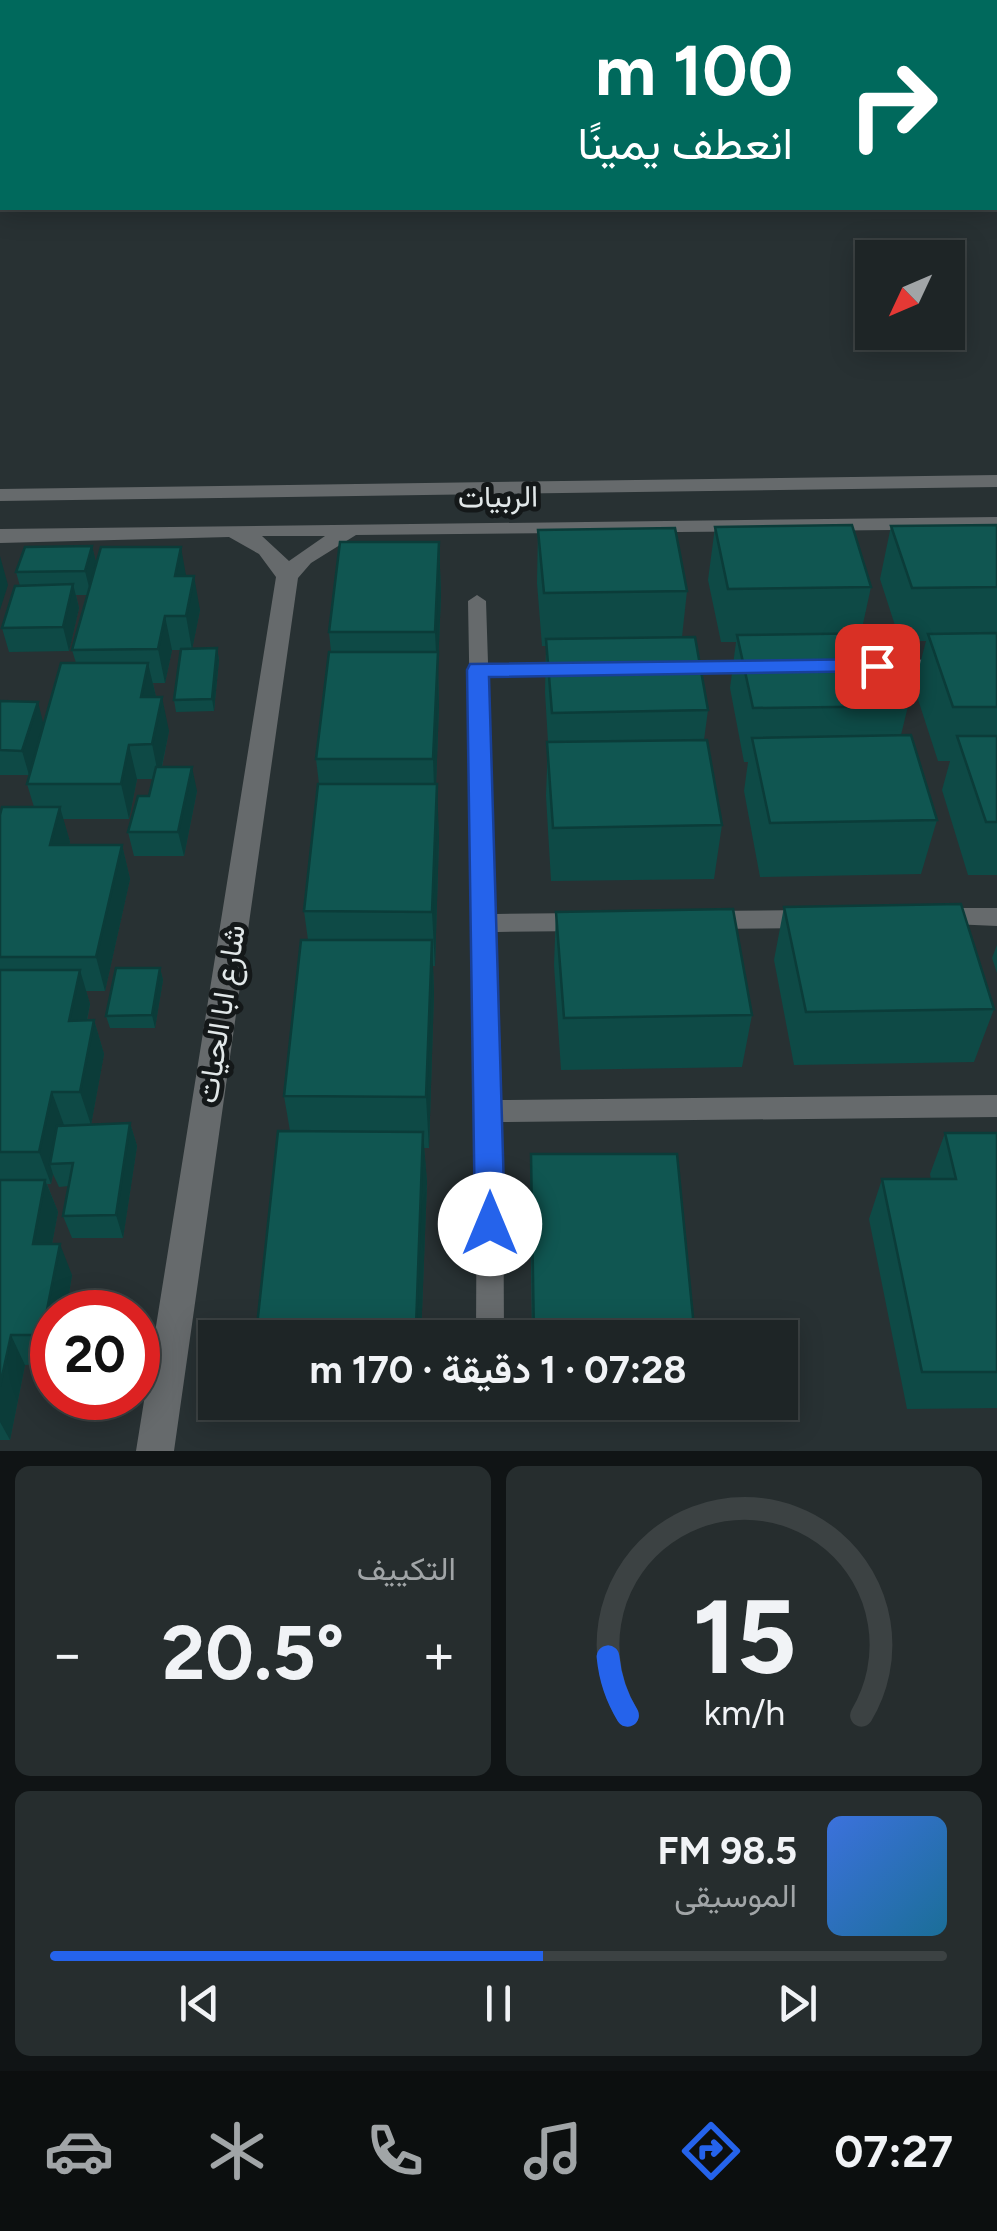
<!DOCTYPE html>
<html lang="ar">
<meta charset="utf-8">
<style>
:root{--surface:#1e2526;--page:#262d2e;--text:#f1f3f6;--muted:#a1a5a7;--line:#3c4243;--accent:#2563eb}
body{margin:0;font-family:Figtree,Vazirmatn,sans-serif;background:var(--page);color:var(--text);direction:rtl;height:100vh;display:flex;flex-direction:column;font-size:38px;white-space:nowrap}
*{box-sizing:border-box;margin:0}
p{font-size:32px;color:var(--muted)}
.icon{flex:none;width:55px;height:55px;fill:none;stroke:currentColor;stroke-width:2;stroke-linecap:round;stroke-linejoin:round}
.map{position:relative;height:1451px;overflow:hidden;direction:ltr}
.sheet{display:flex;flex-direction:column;gap:15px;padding:15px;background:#101415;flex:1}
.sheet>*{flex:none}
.banner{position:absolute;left:0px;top:0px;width:998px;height:210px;box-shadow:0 5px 25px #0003,0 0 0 2px var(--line);direction:rtl;background:#00695c;color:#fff;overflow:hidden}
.needle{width:65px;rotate:226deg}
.controls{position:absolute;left:855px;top:240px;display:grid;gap:20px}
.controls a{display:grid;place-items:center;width:110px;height:110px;border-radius:0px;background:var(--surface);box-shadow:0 5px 25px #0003,0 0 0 2px var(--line);font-size:50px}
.speed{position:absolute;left:30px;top:1290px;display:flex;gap:20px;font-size:50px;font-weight:700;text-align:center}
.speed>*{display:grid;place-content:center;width:130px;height:130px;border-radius:50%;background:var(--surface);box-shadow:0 5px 25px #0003,0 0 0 2px var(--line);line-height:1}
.speed .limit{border:15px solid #d22;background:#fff;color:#111}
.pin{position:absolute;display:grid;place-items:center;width:85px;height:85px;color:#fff;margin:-42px;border-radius:20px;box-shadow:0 5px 15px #0006}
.me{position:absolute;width:110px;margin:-55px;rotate:0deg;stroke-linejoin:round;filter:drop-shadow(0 0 8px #0008)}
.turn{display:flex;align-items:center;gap:35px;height:210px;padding:0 40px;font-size:45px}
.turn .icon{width:130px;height:130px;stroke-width:2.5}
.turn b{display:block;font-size:70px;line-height:85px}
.big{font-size:75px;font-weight:700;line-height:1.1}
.sheet .widget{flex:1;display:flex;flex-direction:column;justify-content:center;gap:15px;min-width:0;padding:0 35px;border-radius:15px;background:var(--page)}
.sheet .dial{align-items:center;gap:0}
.dial svg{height:260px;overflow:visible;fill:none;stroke:var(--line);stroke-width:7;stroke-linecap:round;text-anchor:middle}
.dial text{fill:var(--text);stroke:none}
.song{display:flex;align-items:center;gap:30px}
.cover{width:120px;height:120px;border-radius:15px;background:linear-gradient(135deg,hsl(220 70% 55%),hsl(200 70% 35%))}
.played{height:10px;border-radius:5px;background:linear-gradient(90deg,var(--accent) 55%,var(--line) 55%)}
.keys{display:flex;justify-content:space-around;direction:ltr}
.heat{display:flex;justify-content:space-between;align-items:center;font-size:55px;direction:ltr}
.sheet .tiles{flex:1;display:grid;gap:15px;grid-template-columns:1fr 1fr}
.widget:last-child{grid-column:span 2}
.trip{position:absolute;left:198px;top:1320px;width:600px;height:100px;border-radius:0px;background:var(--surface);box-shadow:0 5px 25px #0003,0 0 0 2px var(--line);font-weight:700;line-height:100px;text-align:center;direction:rtl}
.menu{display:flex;height:160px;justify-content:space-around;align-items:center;background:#0c0f0f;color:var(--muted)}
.menu .icon{width:70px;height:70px}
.menu .active{color:var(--accent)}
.menu b{font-size:45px;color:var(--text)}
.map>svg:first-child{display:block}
</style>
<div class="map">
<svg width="997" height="1451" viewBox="0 0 997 1451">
<rect width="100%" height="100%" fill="#283133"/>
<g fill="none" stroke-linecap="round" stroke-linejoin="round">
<path fill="#666a6c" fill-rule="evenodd" d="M477 595 486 601 488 663H570L580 669 570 675H489L496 914 583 913 591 916 594 922 591 928 583 931 497 932 502 1100 997 1095V1117L503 1122 504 1338H476L477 1111 468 601Z
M997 659V671L869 672 859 666 869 660Z
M760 661 767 662 770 667 767 672 674 674 664 668 674 662Z
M937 908H997V926L929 923 926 917 929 911Z
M808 910 816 913 819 919 816 925 808 928 707 929 699 926 696 920 699 914 707 911Z"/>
<path fill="#666a6c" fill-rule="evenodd" d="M997 475V487L0 501V489Z
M997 517V529L356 535 311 563 298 578 174 1451H136L276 577 259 554 229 537 0 543V529ZM262 536H325L289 561Z"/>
</g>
<path fill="#0e4a46" d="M997 525V875H968L942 790 950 761H938L914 687 926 641H900L880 579 891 526Z
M715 527 871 587 861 633 908 706 901 735 937 820 921 874 760 877 744 791 748 762H744L730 688 736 642H721L708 580Z
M538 530 687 591 682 637 708 710 704 740 722 825 714 879 551 881 546 796 548 742 545 692 546 646H542L537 583Z
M439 542 441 595 438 666 439 706 436 784 439 838 435 966H433L434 993 429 1148H424L427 1182 421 1338H259L257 1326 290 1131 284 1096 308 940 304 911 319 784 316 759 331 652 329 632Z
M92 546 96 563 186 576 200 610 192 649 217 648 219 660 214 711 176 712 174 700 181 650H172L165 683H153L156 697 169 731 162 767 197 791 184 856H134L128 832 149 796 153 779H137L129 819H63L70 842 69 845H122L130 879 105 991H86L90 1004 87 1021 94 1020 104 1054 91 1125 130 1123 137 1146 123 1238H72L63 1216 69 1186 59 1187 53 1174 51 1184H47L58 1212 52 1244 72 1275 66 1312H52V1364L25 1365 10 1440H0V815L34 807 27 784 29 775H0V701L44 724 76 663 72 650 87 595H76L79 608 69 651 9 652 2 628 20 586 16 572Z
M784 907 994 1009 974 1062 794 1065 774 960Z
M556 912 752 1015 742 1067 561 1070 554 965Z
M997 945V973L992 958Z
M160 968 163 980 155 1028H110L106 1016Z
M945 1133H997V1408L907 1409 869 1219 882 1179H931L930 1174Z
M531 1154 695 1338H532L530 1204Z"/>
<path fill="#0b3c39" d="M439 542 441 595 438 666 439 706 435 813 433 759 437 672 435 632Z
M92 546 98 570 91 595 85 571Z
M181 547 187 581 175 576Z
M0 556 8 585 0 610Z
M194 576 200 610 192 650 186 616Z
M73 584 79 608 69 651 63 627Z
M165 616 172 650 165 683 158 649Z
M217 648 219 660 214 711 212 699Z
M148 663 156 697H141Z
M162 697 169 731 159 779 152 744Z
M38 702 44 726 29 775 22 751Z
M129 745 137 779 129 819 121 784Z
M192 767 197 791 184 856 178 832Z
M437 784 439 838 435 966 432 912Z
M60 807 70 842 60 879 50 845Z
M122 845 130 879 105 991 96 957Z
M432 940 434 993 429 1148 426 1097Z
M160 968 163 980 155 1028 152 1015Z
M80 970 90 1004 80 1054 69 1021Z
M94 1020 104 1054 91 1125 80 1092Z
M52 1092 64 1125 50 1164 53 1174 51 1184 39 1152Z
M130 1123 137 1146 123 1238 116 1215Z
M423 1132 427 1182 421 1338H416Z
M45 1180 58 1212 46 1275 33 1244Z
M60 1244 72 1275 66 1312H52V1357L42 1335Z
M11 1335 25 1365 10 1440 0 1422V1386Z"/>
<path fill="#105651" stroke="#0b3c39" stroke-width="2.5" d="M852 525 871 587 728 589 715 527Z
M997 525V587L912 588 891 526Z
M675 528 687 591 544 593 538 530Z
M340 542H439L435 632H329Z
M92 546 85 571 16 572 25 547Z
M101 547H181L175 576H194L186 616H165L158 649 72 650Z
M73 584 63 627 2 628 15 586Z
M885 633 908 706 753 708 737 635Z
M997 633V707H953L928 634Z
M695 637 708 710 552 713 546 639Z
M217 648 212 699 174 700 181 649Z
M329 652H438L433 759H316Z
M61 663H148L141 697H162L152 744 129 745 121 784H27Z
M0 701 38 702 22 751 0 750Z
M911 735 937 820 770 823 752 738Z
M957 736H997V822H986Z
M707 740 722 825 553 828 547 742Z
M156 767H192L178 832H128L138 796H149Z
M318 784H437L432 912 304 911Z
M2 807H60L50 845H122L96 957H0V815Z
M961 904 994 1009 806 1012 784 907Z
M733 909 752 1015 564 1018 556 912Z
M301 940H432L426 1097 284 1096Z
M116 968H160L152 1015 106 1016Z
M0 970H80L69 1021 94 1020 80 1092H52L39 1152H0Z
M130 1123 116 1215 63 1216 73 1163 50 1164 57 1126Z
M278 1131 423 1132 416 1327 257 1326Z
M945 1133H997V1372H922L882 1179H956Z
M531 1154H677L695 1338H534Z
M0 1180H45L33 1244H60L42 1335H11L0 1386Z"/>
<path fill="#2563eb" stroke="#184099" stroke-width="2.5" d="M877 659 888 666 885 671 489 677 505 1224 501 1234 490 1238 479 1234 475 1224 467 670 470 664Z"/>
<g text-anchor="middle" stroke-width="10" stroke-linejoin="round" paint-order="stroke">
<g font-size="30" fill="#e1e7e8" stroke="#141819">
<text transform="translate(498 497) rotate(-1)" y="10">الربيات</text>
<text transform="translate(221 1014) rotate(-81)" y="10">شارع ابا الحيات</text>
</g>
</g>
</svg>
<div class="controls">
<a><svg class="needle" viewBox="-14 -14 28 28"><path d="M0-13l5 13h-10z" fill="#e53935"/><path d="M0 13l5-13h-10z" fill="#a1a5a7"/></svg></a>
</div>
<div class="speed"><div class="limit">20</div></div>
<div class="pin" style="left:877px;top:666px;background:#d93025"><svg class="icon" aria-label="arrive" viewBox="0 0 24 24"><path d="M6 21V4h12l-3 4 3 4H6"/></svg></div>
<svg class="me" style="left:490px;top:1224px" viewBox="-20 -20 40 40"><circle r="19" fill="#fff"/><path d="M0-13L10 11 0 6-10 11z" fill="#2563eb"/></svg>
<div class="trip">07:28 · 1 دقيقة · 170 m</div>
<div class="banner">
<div class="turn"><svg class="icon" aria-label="right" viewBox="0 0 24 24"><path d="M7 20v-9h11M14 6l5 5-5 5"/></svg><div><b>100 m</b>انعطف يمينًا</div></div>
</div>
</div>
<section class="sheet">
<div class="tiles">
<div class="widget dial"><svg viewBox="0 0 100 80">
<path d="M14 69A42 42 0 1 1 86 69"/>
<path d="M14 69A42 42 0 0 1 8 51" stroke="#2563eb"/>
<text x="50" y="56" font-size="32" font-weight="700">15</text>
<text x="50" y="72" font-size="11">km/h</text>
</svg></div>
<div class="widget"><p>التكييف</p>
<div class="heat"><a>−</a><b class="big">20.5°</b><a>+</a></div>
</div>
<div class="widget">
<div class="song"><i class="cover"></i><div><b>98.5 FM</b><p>الموسيقى</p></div></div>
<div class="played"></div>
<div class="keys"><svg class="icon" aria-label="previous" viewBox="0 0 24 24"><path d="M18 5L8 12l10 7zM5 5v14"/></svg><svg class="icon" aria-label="pause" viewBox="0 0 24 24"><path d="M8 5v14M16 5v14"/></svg><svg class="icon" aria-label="next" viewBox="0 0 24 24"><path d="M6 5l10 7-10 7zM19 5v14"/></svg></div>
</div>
</div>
</section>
<nav class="menu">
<b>07:27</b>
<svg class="icon active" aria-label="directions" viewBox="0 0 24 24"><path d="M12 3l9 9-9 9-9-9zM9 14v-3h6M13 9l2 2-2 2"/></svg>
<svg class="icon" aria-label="music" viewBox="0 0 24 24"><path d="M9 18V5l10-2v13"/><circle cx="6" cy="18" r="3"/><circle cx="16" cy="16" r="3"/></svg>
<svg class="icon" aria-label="phone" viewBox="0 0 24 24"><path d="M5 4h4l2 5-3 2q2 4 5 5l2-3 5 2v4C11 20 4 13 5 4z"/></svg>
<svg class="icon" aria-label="climate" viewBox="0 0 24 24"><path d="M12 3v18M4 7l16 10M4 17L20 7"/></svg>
<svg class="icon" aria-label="car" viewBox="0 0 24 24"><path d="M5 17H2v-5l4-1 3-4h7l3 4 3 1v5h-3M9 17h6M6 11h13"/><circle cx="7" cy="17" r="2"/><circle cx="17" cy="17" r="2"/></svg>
</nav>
